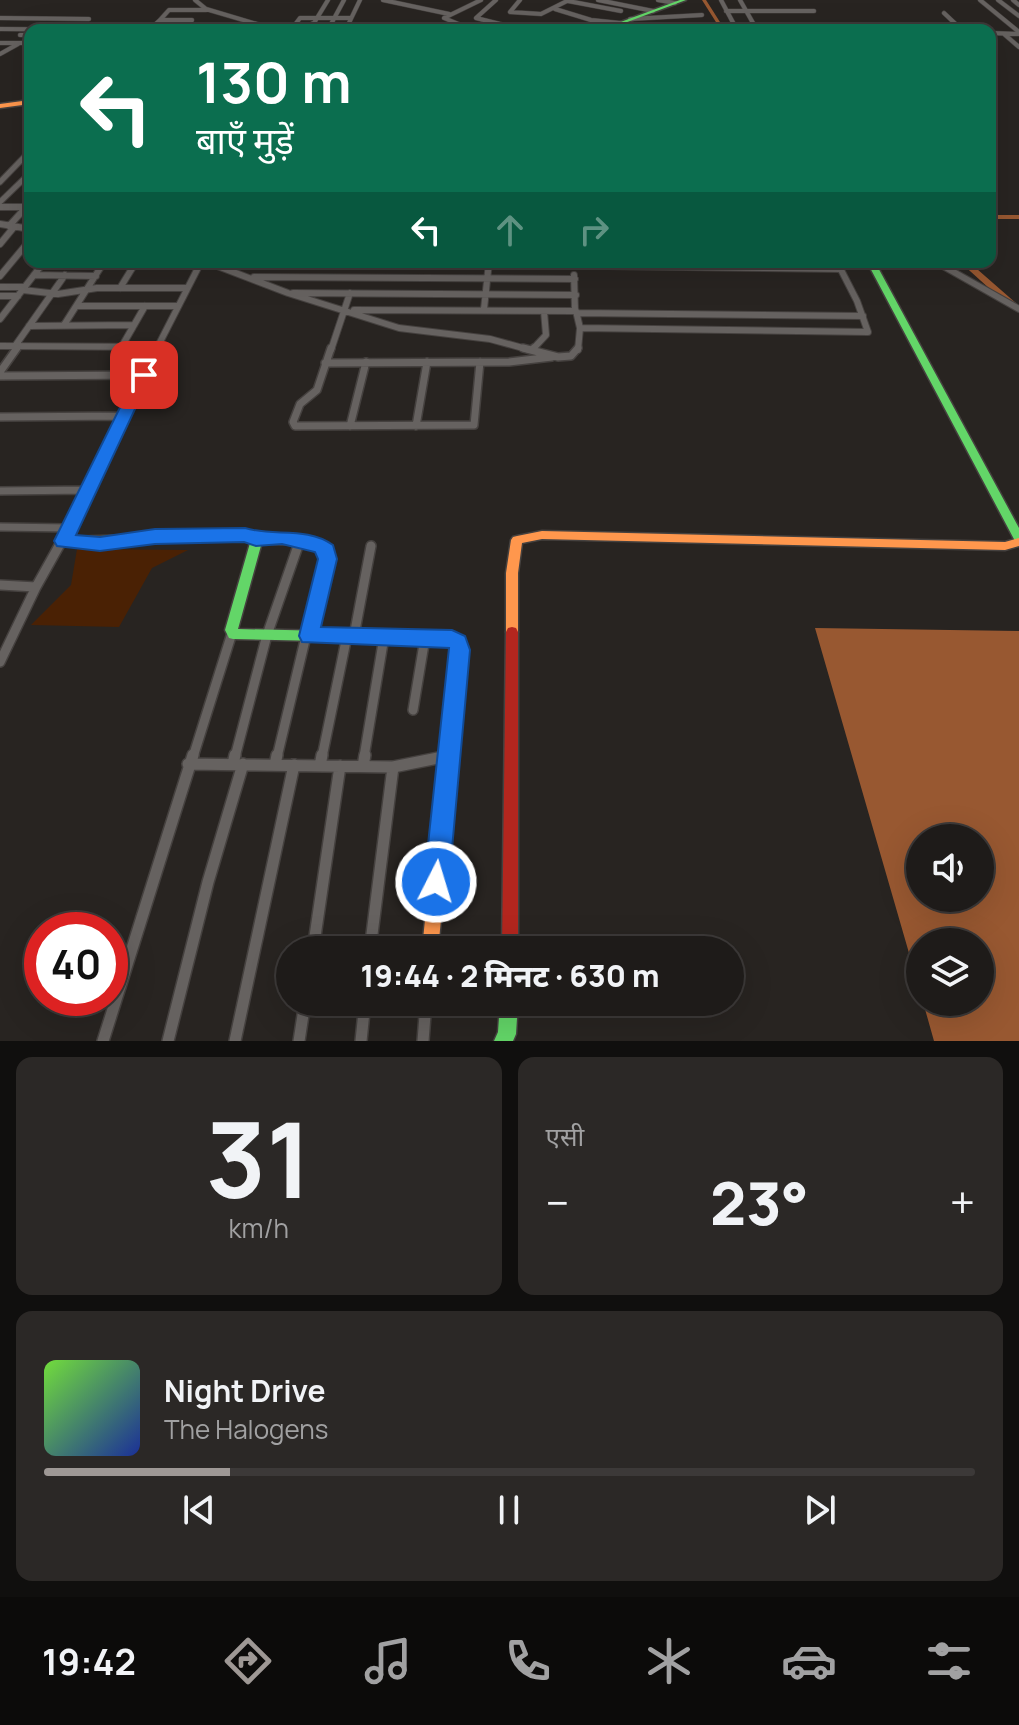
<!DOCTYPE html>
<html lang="hi">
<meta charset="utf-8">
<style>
:root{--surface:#1e1b19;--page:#2b2826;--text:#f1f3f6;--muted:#a1a1a2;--line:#3c3938;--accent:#9e9895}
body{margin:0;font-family:Manrope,"Noto Sans Devanagari",sans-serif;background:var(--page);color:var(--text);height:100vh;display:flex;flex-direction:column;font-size:30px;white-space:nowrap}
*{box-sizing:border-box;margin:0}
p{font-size:26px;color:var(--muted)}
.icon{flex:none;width:44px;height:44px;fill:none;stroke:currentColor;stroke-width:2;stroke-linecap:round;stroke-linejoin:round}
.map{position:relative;height:1041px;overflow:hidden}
.side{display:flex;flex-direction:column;gap:16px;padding:16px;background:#100f0e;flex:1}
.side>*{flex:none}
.hud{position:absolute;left:24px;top:24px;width:972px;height:244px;border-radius:16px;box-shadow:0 8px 32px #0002,0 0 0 2px var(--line);background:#0b6e4f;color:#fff;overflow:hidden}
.buttons{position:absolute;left:906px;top:824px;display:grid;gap:16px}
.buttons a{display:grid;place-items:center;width:88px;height:88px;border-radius:50%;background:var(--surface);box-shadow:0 8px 32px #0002,0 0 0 2px var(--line);font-size:40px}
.speed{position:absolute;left:24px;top:912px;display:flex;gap:16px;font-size:40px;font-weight:700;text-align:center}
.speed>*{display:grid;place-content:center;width:104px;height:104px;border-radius:50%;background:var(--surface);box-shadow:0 8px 32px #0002,0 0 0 2px var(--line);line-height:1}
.speed .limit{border:12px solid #d22;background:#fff;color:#111}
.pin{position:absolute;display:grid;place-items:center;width:68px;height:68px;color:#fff;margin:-34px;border-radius:16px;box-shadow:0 4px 12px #0006}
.me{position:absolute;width:88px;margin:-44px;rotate:5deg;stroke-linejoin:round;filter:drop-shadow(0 0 6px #0008)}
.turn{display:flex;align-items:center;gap:28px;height:168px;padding:0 40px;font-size:36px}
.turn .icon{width:104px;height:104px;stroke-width:2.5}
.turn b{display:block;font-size:56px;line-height:68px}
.lanes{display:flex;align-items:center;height:76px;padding:0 40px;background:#0003;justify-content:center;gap:40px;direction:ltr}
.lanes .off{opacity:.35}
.big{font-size:60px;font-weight:800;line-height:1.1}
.side .tile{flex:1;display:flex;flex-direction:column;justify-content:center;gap:12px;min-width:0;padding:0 28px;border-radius:16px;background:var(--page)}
.side .dial{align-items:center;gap:0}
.dial b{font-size:104px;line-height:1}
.song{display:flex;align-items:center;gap:24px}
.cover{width:96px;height:96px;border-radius:12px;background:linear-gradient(135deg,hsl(100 70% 55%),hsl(230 70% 35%))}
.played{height:8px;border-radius:4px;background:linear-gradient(90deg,var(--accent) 20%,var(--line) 20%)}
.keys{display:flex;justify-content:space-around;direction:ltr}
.heat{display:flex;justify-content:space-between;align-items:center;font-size:44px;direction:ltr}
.side .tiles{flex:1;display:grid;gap:16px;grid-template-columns:1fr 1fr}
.tile:last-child{grid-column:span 2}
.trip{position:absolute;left:276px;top:936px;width:468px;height:80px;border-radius:40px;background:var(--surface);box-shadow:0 8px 32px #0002,0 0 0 2px var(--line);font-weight:800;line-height:80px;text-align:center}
.tabs{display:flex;height:128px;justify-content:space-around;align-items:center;background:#0c0b0a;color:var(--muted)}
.tabs .icon{width:56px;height:56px}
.tabs .selected{color:var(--accent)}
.tabs b{font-size:36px;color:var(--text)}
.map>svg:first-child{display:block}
</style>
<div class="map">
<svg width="1019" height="1041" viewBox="0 0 1019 1041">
<rect width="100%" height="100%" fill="#282421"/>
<path fill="#4a2104" d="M77 549 188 550 152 568 119 627 31 625 71 585Z"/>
<path fill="#985831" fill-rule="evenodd" d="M815 628 1019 631V1041H934L923 1002H980V942H920V991ZM920 838H980V898H920Z"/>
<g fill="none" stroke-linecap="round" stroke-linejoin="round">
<path fill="#985831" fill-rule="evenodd" d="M702 0H706L725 30H721Z
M990 215H1019V219H990Z
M960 262H969L1017 304V308H1011Z"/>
<defs>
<path id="street-far5" d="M195 0 206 9 277 30
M383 0 449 14
M496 0 476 18 504 25 498 30
M520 0 510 12 541 14 569 0
M598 0 653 11
M658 0 675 3
M721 0 737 30
M740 0 757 30
M980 0 1019 32
M998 0 1019 16
M1013 0 1019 5
M568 1 621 11
M555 9 591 20 620 23
M726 11H814
M944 13 962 30
M0 18 89 19
M630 19 702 15
M160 20 169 10H206
M348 25 360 0
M539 25 573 30
M330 26 344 0
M636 27 708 26
M0 29 121 30
M149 30 160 20H192L185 30
M291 30 300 18H351
M295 30 314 23 328 0
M473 30 444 18 481 0
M990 33 1019 34
M1004 34 1019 47
M20 35H30
M0 43H30
M0 54 18 44"/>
<path id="street-far4" d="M0 182 30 151
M0 202 30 173
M27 206 30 203"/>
<path id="street-far3" d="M0 207H27
M0 224 30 229
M9 226 29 204
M0 244 14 227
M207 262 288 293 399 328 490 339 530 350
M283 262 840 269
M936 262 1019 309
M34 275 96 276
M0 276 30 240
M254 277 575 279
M0 287H25
M120 288 136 262
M23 290 58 294 97 288H186
M293 293 576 295
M0 296H18
M77 306H177
M484 309 489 262
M354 310 575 311 574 275
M576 311 580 328 578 350
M577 313 863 316
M0 319 44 262
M64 325 104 262
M29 326 134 325
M580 328 868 332 857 301 837 262
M0 346 157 347
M15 346 65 275
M122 346 145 306
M15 350 18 346
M156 350 201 262
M331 350 350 293
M532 350 546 335 544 311"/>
<path id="street-far2" d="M331 348 317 390 300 404 293 422 295 426 474 425 480 362
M523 348 558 357 571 356 578 348
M532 350 534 348
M325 363 509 362 552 357
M0 372 17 348
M0 376 144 375
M0 417 123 416
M350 426 366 362
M416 426 427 362
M0 491 86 490
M0 527 69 528
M68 530 157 348"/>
<path id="street-far1" d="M256 539 293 540 327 550 309 636
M0 585 36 587 0 662
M36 587 69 528
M354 636 371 546
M413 710 425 638
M193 757 232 633
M235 757 267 635 299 543
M277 757 306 636
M322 757 347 636
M364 757 384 637
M443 757 448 756"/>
<path id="street" d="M188 764 393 767 448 756
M233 764 235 755
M275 765 277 755
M320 766 322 755
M363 766 365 755
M313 950 340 766
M370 950 393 767
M103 1041 193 755
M168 1041 208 882 243 764
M235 1041 294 765
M299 1041 305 1002
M361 1041 365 1002
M423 1041 426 1002"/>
<path id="fast" d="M680 0H686L606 30H599Z
M867 262H875L1019 528V542L1015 541Z
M251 532 255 533 262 542 238 629 452 634C459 636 463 644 466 650L449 839 446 844 441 847 436 844 433 839 454 651 449 644 233 639 229 638 225 630 250 543 248 540 63 545 59 544 57 541 59 538 63 537Z
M500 1002H518L516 1034 513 1041H494L498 1032Z"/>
<path id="slow" d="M30 100V104L0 108V104Z
M542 531 1005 542 1019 538V546L1005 550 542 539 522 543 518 573V632L516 636 512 637 508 636 506 632V573L511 540 513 537 517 536Z
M441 831 446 834 449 839 438 950H422L433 839 436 834Z"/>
<path id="jam" d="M512 627 516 628 518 632V950H502L506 632 508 628Z"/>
</defs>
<use href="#street-far5" stroke="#45413f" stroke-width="5"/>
<use href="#street-far4" stroke="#45413f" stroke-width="7"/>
<use href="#street-far3" stroke="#45413f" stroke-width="8"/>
<use href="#street-far2" stroke="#45413f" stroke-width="10"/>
<use href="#street-far1" stroke="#45413f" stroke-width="12"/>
<use href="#street" stroke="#45413f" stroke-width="14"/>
<use href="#fast" stroke="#45413f" stroke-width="3"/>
<use href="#slow" stroke="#45413f" stroke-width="3"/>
<use href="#jam" stroke="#45413f" stroke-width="3"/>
<use href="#street-far5" stroke="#666260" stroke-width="4"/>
<use href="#street-far4" stroke="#666260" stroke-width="5"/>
<use href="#street-far3" stroke="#666260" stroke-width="6"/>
<use href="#street-far2" stroke="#666260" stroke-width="7"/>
<use href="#street-far1" stroke="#666260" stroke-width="9"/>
<use href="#street" stroke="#666260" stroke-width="11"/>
<use href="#fast" fill="#63d668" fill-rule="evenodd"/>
<use href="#slow" fill="#ff974d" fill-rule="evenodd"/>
<use href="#jam" fill="#b3261e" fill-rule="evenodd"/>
</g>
<path fill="#1a73e8" stroke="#114b97" stroke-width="2" d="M144 371 151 375 76 535 100 537 155 529 245 528C273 537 307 526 333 545L337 559 321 627 452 630 465 636 470 650 449 882 445 891 436 894 427 891 424 882 449 648 302 642 299 636 318 559 315 552 282 544 256 546 244 542 155 544 100 551 57 546 54 541 136 375Z"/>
</svg>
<div class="buttons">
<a><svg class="icon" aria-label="sound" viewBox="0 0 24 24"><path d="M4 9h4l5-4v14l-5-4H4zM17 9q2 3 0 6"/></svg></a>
<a><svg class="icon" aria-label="layers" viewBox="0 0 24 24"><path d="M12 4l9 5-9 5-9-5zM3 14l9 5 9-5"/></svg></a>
</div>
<div class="speed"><div class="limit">40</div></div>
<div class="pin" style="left:144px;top:375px;background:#d93025"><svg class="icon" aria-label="arrive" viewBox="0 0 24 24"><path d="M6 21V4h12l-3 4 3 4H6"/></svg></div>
<svg class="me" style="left:436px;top:882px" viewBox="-20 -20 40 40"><circle r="17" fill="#1a73e8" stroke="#fff" stroke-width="3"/><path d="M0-11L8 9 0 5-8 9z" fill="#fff"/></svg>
<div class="trip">19:44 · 2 मिनट · 630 m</div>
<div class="hud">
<div class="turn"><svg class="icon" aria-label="left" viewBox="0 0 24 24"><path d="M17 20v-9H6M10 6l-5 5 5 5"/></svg><div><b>130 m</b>बाएँ मुड़ें</div></div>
<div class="lanes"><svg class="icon" aria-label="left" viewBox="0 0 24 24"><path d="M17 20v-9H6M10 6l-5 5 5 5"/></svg><svg class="icon off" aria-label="ahead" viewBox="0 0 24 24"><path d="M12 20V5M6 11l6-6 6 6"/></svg><svg class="icon off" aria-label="right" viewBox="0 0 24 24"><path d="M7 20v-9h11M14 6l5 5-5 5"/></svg></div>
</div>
</div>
<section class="side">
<div class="tiles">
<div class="tile dial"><b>31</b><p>km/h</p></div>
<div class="tile"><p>एसी</p>
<div class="heat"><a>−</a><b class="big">23°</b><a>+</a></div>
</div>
<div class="tile">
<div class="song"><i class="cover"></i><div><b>Night Drive</b><p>The Halogens</p></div></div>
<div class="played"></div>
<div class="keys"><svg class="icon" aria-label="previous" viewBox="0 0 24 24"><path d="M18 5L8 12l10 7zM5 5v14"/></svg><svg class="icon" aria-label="pause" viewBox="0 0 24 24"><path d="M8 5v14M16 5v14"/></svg><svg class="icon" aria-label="next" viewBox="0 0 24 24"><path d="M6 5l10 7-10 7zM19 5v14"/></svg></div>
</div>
</div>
</section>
<nav class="tabs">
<b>19:42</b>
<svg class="icon selected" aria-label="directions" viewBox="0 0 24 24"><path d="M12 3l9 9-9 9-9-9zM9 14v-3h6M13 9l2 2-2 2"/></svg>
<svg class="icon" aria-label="music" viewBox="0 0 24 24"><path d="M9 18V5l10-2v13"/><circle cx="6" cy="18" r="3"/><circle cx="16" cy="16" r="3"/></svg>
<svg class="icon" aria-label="phone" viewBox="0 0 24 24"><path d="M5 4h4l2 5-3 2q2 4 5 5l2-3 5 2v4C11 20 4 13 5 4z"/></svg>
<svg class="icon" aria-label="climate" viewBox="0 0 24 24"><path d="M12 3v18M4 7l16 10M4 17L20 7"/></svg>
<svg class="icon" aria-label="car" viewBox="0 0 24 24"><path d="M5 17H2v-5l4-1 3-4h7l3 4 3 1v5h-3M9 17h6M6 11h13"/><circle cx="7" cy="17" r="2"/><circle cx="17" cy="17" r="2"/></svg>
<svg class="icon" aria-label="filters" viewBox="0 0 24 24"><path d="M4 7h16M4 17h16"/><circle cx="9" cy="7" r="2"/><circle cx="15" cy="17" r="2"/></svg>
</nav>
